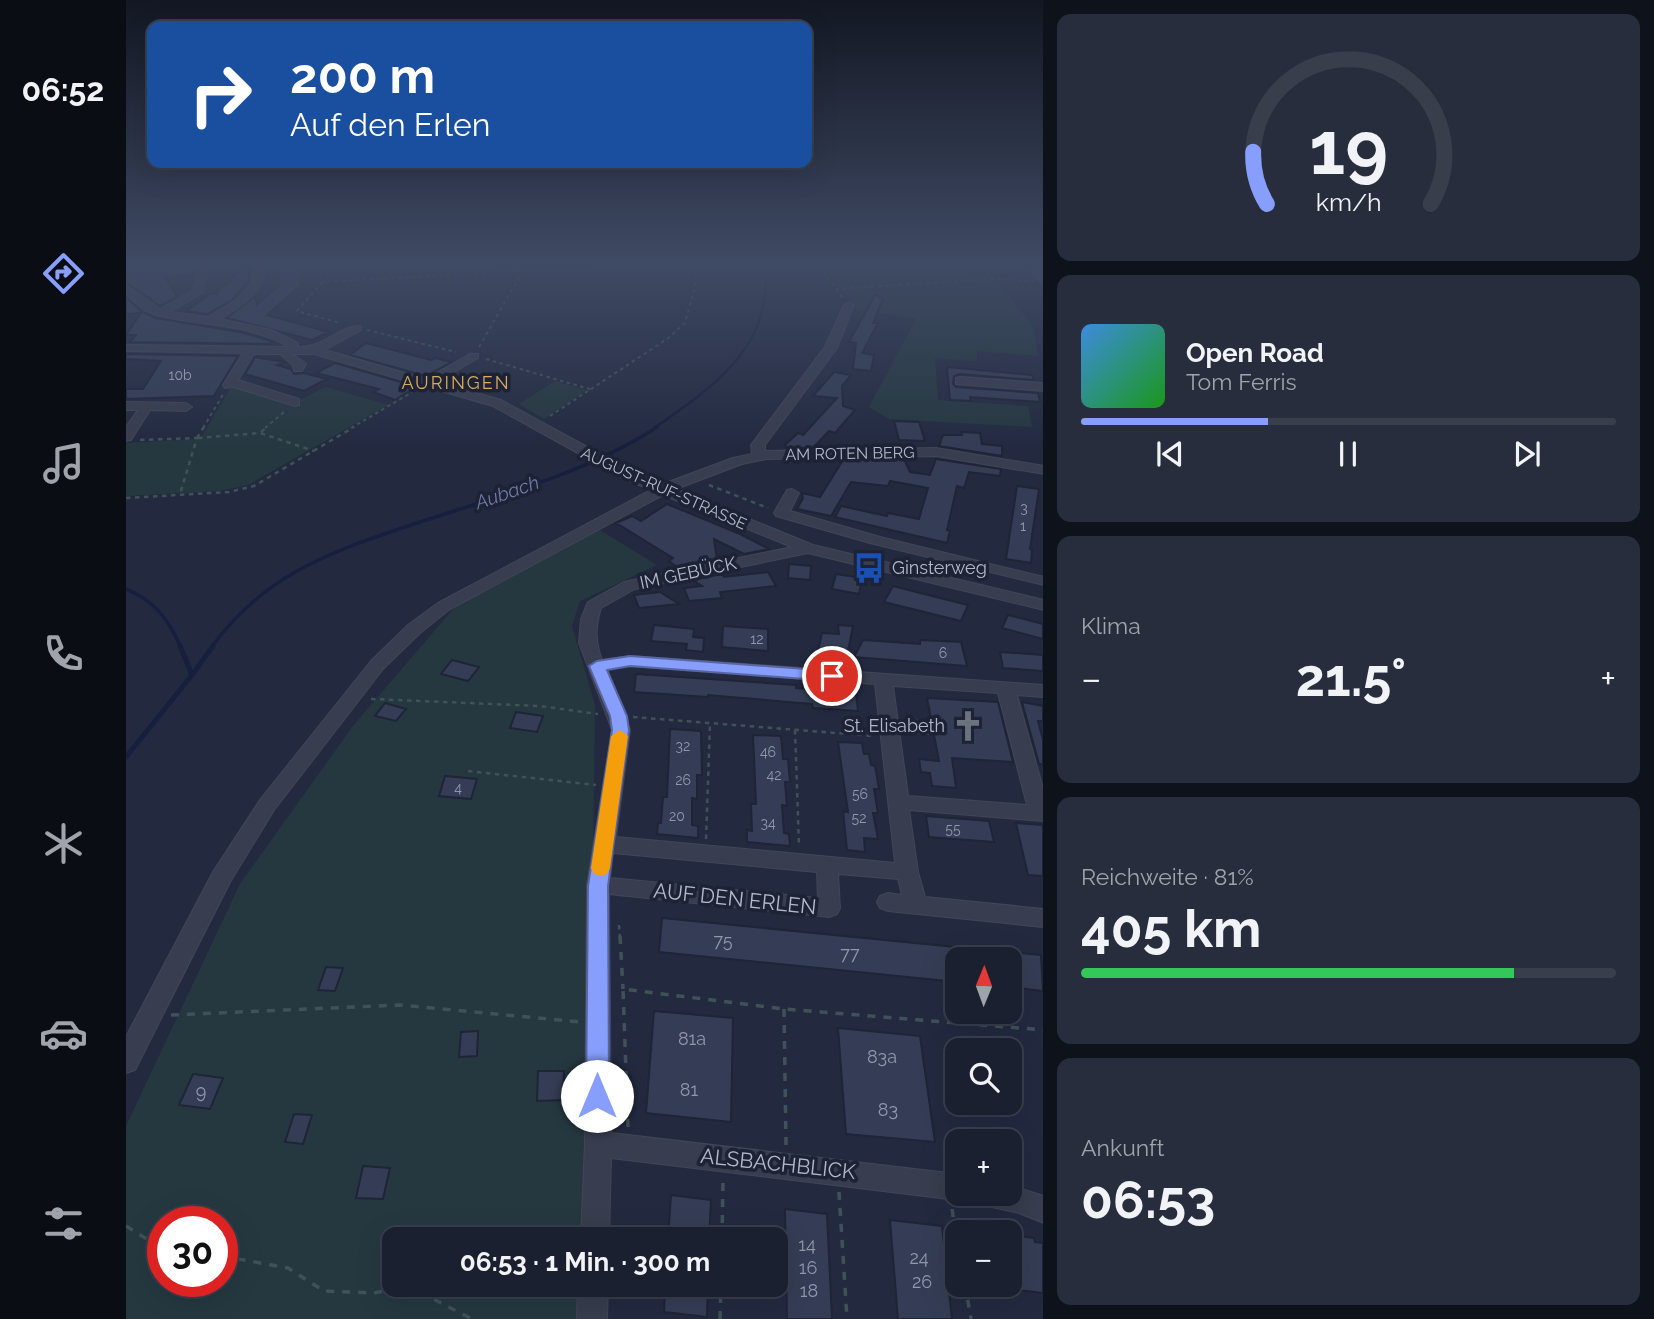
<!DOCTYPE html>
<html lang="de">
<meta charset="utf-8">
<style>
:root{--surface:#1a2030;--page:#272d3c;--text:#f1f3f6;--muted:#9fa3ab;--line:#383e4c;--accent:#879efc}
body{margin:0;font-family:Raleway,sans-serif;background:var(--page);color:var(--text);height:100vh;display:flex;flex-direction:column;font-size:26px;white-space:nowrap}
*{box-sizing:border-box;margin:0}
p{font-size:23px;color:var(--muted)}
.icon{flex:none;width:38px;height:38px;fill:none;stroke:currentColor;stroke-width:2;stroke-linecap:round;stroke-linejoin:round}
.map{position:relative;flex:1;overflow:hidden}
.details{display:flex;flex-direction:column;gap:14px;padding:14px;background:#0e121a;width:611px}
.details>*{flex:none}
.guide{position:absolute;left:21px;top:21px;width:665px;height:147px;border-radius:14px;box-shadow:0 7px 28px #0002,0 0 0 2px var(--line);background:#1a4fa0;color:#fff;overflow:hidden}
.needle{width:46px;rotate:1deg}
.controls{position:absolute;left:819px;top:947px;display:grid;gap:14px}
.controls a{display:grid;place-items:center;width:77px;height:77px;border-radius:14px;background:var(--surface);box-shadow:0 7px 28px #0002,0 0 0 2px var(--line);font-size:35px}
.speed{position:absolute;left:21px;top:1206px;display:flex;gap:14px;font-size:35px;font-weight:700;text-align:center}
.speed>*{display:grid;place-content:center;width:91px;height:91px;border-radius:50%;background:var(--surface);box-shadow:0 7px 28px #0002,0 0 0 2px var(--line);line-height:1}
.speed .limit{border:10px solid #d22;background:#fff;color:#111}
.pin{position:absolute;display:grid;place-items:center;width:60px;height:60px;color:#fff;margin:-30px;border:4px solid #fff;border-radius:50%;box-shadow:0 2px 7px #0007}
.me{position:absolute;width:77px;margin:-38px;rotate:0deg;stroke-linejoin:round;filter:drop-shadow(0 0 5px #0008)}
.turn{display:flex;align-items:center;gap:24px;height:147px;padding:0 28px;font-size:32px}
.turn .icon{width:91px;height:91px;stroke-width:2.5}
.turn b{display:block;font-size:49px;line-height:60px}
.big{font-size:52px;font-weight:700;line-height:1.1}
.details .card{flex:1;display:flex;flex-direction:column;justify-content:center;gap:10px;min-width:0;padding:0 24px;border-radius:14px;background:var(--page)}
.details .dial{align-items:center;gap:0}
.dial svg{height:182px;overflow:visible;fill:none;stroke:var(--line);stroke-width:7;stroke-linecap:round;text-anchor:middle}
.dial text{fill:var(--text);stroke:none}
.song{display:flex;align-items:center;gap:21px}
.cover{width:84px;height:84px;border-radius:10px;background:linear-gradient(135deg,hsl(210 70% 55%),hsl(120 70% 35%))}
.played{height:7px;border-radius:4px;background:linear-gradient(90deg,var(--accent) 35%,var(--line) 35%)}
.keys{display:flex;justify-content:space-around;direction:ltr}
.heat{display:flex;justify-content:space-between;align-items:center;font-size:38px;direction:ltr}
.charge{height:10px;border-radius:5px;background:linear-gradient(90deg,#34c759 81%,var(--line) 0)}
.trip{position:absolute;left:256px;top:1227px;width:406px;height:70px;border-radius:14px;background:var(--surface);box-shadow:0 7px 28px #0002,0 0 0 2px var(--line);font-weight:700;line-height:70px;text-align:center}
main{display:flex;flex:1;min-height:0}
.dock{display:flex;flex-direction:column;width:126px;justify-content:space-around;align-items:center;background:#0a0d13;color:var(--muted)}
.dock .icon{width:49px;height:49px}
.dock .active{color:var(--accent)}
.dock b{font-size:32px;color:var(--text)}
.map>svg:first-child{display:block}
</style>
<main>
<nav class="dock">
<b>06:52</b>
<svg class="icon active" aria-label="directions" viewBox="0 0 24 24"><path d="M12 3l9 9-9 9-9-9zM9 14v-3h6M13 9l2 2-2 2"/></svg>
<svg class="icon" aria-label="music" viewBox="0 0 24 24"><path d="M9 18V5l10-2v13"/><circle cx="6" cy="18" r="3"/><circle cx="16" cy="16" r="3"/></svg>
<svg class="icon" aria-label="phone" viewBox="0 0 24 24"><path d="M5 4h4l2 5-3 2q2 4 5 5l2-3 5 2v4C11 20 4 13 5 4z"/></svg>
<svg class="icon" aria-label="climate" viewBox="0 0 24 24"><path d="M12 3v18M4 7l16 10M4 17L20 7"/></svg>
<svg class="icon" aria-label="car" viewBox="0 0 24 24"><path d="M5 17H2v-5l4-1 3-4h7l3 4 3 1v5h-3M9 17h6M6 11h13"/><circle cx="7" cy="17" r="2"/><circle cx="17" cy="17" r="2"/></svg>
<svg class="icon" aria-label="filters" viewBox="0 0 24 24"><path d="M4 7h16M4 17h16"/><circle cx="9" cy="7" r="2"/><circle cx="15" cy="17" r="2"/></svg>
</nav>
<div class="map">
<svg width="918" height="1319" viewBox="0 0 918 1319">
<rect width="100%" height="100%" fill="#232a40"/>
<path fill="#253840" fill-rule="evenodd" d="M691 261H855L907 326 912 356 851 351V361L809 358 812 400 902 406 906 427 763 419 743 407 790 319 732 310Z
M429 381 461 390 418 419 393 404Z
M107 384 168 403 200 387 262 405 122 485 94 491 0 496V443L74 439Z
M472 529 531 565 454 601 446 626 469 705 462 1239H268V1284L462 1285 461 1319H0V1126L114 884 227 726 328 608ZM37 1222H96V1281H37Z"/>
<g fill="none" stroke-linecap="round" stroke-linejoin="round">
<path stroke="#161f3e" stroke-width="2.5" d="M528 428C568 401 621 365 635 315 640 298 640 279 640 261"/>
<path stroke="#161f3e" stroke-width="3.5" d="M0 589C28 600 44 621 55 648
M85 648C137 575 204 552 285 525 363 499 462 473 531 427"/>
<path stroke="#161f3e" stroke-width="5" d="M66 675 87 646
M0 757 66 675 54 646"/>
</g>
<path fill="#353d56" stroke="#1f2436" stroke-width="2" d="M0 261H65L67 275 39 277 51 297 34 306 0 282Z
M153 261H177L175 285 141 315 203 332 186 340 101 318 129 296 131 304 153 286Z
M896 265H917V289Z
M122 266 123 280 106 300 81 314 60 311 84 294H91L94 287 106 282 105 278Z
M749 295 757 299 747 323H752L736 353 748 355 745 371 727 369 730 343 723 342Z
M0 298 15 311 29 318 114 332 145 341 143 344 4 342 10 335H0L15 313 0 314Z
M240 343 305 360 309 358 325 362 300 376 224 355Z
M0 354 112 356 88 396 0 399V389H17L35 361 0 359Z
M129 357 158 362 151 365 165 369 168 374 178 373 201 379 178 391 119 374Z
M209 363 288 386 286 387 288 388 269 400 247 392 253 389 190 373Z
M821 367 906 375 908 380 833 374 828 376 827 384 830 387 912 393 914 402 844 397 845 401 824 400Z
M708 372 725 375 716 386 717 406 729 410 709 433 703 431 687 448H661L659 445 672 433 677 435 711 398 687 396Z
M768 421 793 422 799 441 773 440Z
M835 432 854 433 856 444 876 446V456L813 446 817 435H836Z
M778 459 784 472 804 475 810 459 875 469 874 476 843 472 838 488 831 486 821 530 824 531 821 543 709 517 715 506 761 516 762 513 793 519 802 488 764 481 762 486 725 482 705 516 671 509 677 498 676 493 694 497 717 460Z
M891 486 913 489 904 549 906 550 905 563 880 559Z
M541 504 614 534 643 549 618 554 588 539 591 560 552 568 543 561 547 558 490 523 506 516 515 521Z
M663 564 685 566 684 580 662 578Z
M642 572 650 586 594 592 596 598 563 601 558 588 576 586 567 580 596 574 598 577Z
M710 574 736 578 733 594 706 589Z
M767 586 814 598 842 605 835 621 758 602Z
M534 592 553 604 513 608 508 595Z
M882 615 917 624V639L876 628Z
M528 625 568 629 567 637 578 638 577 652 560 650 561 644 525 641Z
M712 625 727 626 719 666 715 665 714 653 692 651 696 633 713 634Z
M597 626 642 629V651L596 647Z
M737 640 794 644V640L835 642 841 666 728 657Z
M874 652 917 655V671L877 668Z
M326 660 353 667 342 681 315 674Z
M510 674 670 685V688L730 692 732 711 687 708 686 704 582 695V697L508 692Z
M801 698 872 702 887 762 826 758 830 788 806 786 804 773 795 772 793 759 813 761Z
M896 702 917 706V721H912L917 740V764H913Z
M259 703 280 709 270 721 249 716Z
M390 712 417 716 411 732 384 728Z
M544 729 575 731 576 775H571V799L566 798V825L572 826V838L531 834 532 823H535L537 797H541Z
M627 735 655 736 657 759H662L664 782H659L661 806 656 805 658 833 663 834 664 846 621 842V830L626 831 625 804H630Z
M712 742 736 743 738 754H743L745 765 749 766 753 789H748L752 813H747L752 839 738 838 739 852 721 850 717 811 722 812Z
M319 776 351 779 345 799 313 796Z
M800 816 863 821 868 842 803 837Z
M890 823 917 825V876L902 875Z
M536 918 860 950 859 959H831V982L533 952Z
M884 952 915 955 917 991 884 987Z
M200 967 217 968 209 991 192 990Z
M528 1011 607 1018 605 1122 520 1113Z
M712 1028 794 1036 809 1142 720 1134Z
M352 1031 351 1056 333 1057 335 1032Z
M412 1071H438L437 1100 411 1101Z
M67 1074 97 1078 84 1109 53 1105Z
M168 1114 186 1115 177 1144 159 1142Z
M237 1166 264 1168 257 1199 230 1198Z
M545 1195 585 1200 583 1239H542Z
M659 1209 701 1214 706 1319H661Z
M764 1220 816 1226 826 1319H772Z
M884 1235 908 1238 909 1242 917 1243V1293L892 1290 891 1283 884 1282Z
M539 1284H582L581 1317 538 1312Z"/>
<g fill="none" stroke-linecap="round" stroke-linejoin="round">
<defs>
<path id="minor" d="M68 261H78L80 278 76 293 44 312 82 317C105 304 131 292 129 261H139C142 291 117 305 94 319L145 330 172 343V347C198 348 216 324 235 326V330L199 350 300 379 344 354H352V358L311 382 375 400 509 473 537 484 607 458 626 454 625 445 699 347 718 305 723 302 728 305 711 348 639 445V451L810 448 918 466V474L810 456 641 459 616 464 550 489 687 545 918 600V610L682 553 509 589 475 608C469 627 469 641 476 660L504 656 918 685V697L891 695 918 792V821L783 810 792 872 799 897 918 909V927L762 911 754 908 751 902 754 896 762 893 776 895 772 879 712 874 714 908 711 914 703 917 483 894 485 1133 831 1174V1194H842L841 1196 831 1200 485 1158 483 1239H455L459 1144 461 885 486 730 453 643 455 619 462 602 498 582 666 547 537 495 324 609 294 633 257 669 148 810 104 882 9 1070 0 1073V1037L87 872 134 800 245 661 282 625 312 603 525 490 499 479 367 406 188 354H166L180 364 176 371H168L167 365 154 354H128L112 380 173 399V405L169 406 108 387 99 388 97 385 117 353 0 351V345L163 347C123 323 74 326 30 315L17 309 0 294V285L34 309 66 291 70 278ZM504 666 749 684 769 863 490 837 504 730 480 670ZM767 686 872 693 901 805 782 796ZM487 853 691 872 692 898 484 878Z
M834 377 918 383V391L830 384V378Z
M0 402 60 403 66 407 60 411 24 410 5 440 0 441V427L12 410H0Z
M666 489 673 493 664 511 754 537 918 577V585L744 543 650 516 648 513 661 490Z
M884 1185 918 1196V1223L893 1213 852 1204 848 1194H884Z
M452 1284H482L481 1319H451Z"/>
</defs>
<use href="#minor" stroke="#414658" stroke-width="2"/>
<path stroke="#3f5258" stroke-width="2" stroke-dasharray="3.5 3.5" stroke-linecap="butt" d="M193 261 195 284 171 311 214 323
M385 261 396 270
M689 261 717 298
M195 282 397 271
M710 289 869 279 918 282
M241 330 330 352
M353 347 397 271 571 267
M360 359 467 390
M424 416 541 339 559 323 569 287 571 261
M77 428 98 393
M139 428 159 411
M225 428 288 391"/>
<path stroke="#3f5258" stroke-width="2.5" stroke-dasharray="4.5 4.5" stroke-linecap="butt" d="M135 432 141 427
M71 438 78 427
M72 438 134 433 188 451
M14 440 71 438 54 494
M583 485 642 508
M0 498 103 492 128 486 228 427
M245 699 414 706 472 714
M507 717 748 736
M778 720 806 721
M669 730 673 846
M781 732 808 734
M342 771 470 785
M580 839 584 723
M493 925 494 937"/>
<path stroke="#3f5258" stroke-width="3.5" stroke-dasharray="8 8" stroke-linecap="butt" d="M494 936 497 989
M658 1009 660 1145
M45 1015 274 1005 454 1022
M502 1127 497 989 658 1009 918 1030
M713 1192 721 1319
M826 1209 831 1241
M0 1226 19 1238 37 1242
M596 1239 597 1179
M96 1256 162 1268 198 1291 248 1293 282 1286 346 1319
M839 1284 845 1319
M594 1319 595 1284"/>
<use href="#minor" fill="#383d4f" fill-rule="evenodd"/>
</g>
<linearGradient id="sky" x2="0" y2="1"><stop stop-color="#131723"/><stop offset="0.59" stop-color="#3f4a64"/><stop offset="1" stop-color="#3f4a64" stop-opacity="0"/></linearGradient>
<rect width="918" height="446" fill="url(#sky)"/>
<path fill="#879efc" stroke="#5867a4" stroke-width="2" d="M504 656 706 671 715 676 706 681 504 666 481 670 501 716 503 730 482 886 483 1096 480 1103 471 1107 463 1103 460 1096 462 886 486 730 484 716 463 666 471 661Z"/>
<path fill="#f59e0b" d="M494 730 502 736 484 868 481 874 475 876 468 874 465 868 485 736Z"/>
<defs>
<symbol id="bus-bare" viewBox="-9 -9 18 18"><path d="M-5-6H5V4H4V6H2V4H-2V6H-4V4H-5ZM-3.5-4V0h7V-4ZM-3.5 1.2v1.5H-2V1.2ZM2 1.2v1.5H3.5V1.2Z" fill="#1a4fb4" stroke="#1d2234" stroke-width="2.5" paint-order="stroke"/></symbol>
<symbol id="church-bare" viewBox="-9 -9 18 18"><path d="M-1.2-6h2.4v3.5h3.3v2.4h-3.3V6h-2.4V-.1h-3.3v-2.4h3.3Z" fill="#6b7280" stroke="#1d2234" stroke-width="2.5" paint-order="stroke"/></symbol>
</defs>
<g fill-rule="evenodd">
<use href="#bus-bare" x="721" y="546" width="44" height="44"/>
<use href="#church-bare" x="820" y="704" width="44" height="44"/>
</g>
<g text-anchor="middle" stroke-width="7" stroke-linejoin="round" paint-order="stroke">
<g font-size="14" fill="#9297ab">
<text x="54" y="380">10b</text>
<text x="898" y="513">3</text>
<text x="897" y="531">1</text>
<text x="631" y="644">12</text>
<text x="817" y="658">6</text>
<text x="557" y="751">32</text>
<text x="642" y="757">46</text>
<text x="648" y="780">42</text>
<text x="557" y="785">26</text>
<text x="332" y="793">4</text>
<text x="734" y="799">56</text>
<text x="551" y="821">20</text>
<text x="733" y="823">52</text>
<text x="642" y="828">34</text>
<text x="827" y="834">55</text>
</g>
<g font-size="16" fill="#b4b8ca" stroke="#1d2234">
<text transform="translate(724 453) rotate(-1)" y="6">AM ROTEN BERG</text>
<text transform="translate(538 488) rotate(24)" y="6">AUGUST-RUF-STRASSE</text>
</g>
<g font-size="18" letter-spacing="2" fill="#d9ab60" stroke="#1d2234">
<text x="330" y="389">AURINGEN</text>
</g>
<g font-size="18" fill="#b4b8ca" stroke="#1d2234" text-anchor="start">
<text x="766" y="574">Ginsterweg</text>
<text x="819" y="732" text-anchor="end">St. Elisabeth</text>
</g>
<g font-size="18" fill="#b4b8ca" stroke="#1d2234">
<text transform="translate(562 573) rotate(-12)" y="6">IM GEBÜCK</text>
</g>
<g font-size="18" fill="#9297ab">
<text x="597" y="947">75</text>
<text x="724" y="960">77</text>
<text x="566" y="1045">81a</text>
<text x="756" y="1063">83a</text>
<text x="563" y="1096">81</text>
<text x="75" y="1098">9</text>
<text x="762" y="1116">83</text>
<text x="681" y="1251">14</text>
<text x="793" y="1264">24</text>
<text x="682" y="1274">16</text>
<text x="796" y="1288">26</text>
<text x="683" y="1297">18</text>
</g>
<g font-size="19" font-style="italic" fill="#6b7baa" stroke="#1d2234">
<text transform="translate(381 492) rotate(-19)" y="7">Aubach</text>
</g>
<g font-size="21" fill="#b4b8ca" stroke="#1d2234">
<text transform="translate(609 899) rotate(6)" y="7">AUF DEN ERLEN</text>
<text transform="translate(652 1164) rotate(6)" y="7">ALSBACHBLICK</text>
</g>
</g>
</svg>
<div class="controls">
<a><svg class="needle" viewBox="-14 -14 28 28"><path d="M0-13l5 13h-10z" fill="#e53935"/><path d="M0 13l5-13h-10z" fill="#9fa3ab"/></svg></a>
<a><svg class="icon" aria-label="search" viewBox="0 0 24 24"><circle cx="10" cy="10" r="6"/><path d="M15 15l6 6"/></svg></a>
<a>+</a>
<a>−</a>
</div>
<div class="speed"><div class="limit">30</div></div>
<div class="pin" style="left:706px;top:676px;background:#d93025"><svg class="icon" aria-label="arrive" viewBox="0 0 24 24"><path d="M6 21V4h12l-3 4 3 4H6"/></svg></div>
<svg class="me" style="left:471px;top:1096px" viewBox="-20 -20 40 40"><circle r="19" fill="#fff"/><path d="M0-13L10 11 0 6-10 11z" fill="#879efc"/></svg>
<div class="trip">06:53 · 1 Min. · 300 m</div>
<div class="guide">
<div class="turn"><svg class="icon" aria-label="right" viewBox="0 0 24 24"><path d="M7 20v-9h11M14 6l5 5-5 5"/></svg><div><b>200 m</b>Auf den Erlen</div></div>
</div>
</div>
<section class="details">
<div class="card dial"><svg viewBox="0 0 100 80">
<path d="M14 69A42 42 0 1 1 86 69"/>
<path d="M14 69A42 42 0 0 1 8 46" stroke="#879efc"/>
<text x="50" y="56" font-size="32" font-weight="700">19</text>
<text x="50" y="72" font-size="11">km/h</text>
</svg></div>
<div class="card">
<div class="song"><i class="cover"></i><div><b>Open Road</b><p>Tom Ferris</p></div></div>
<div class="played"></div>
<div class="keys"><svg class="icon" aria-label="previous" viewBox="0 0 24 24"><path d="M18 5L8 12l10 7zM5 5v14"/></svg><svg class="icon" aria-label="pause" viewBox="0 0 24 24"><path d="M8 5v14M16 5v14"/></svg><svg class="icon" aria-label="next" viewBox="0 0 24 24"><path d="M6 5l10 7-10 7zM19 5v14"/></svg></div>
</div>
<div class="card"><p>Klima</p>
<div class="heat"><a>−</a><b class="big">21.5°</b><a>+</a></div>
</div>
<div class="card"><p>Reichweite · 81%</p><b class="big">405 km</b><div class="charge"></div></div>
<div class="card"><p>Ankunft</p><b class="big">06:53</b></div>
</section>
</main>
